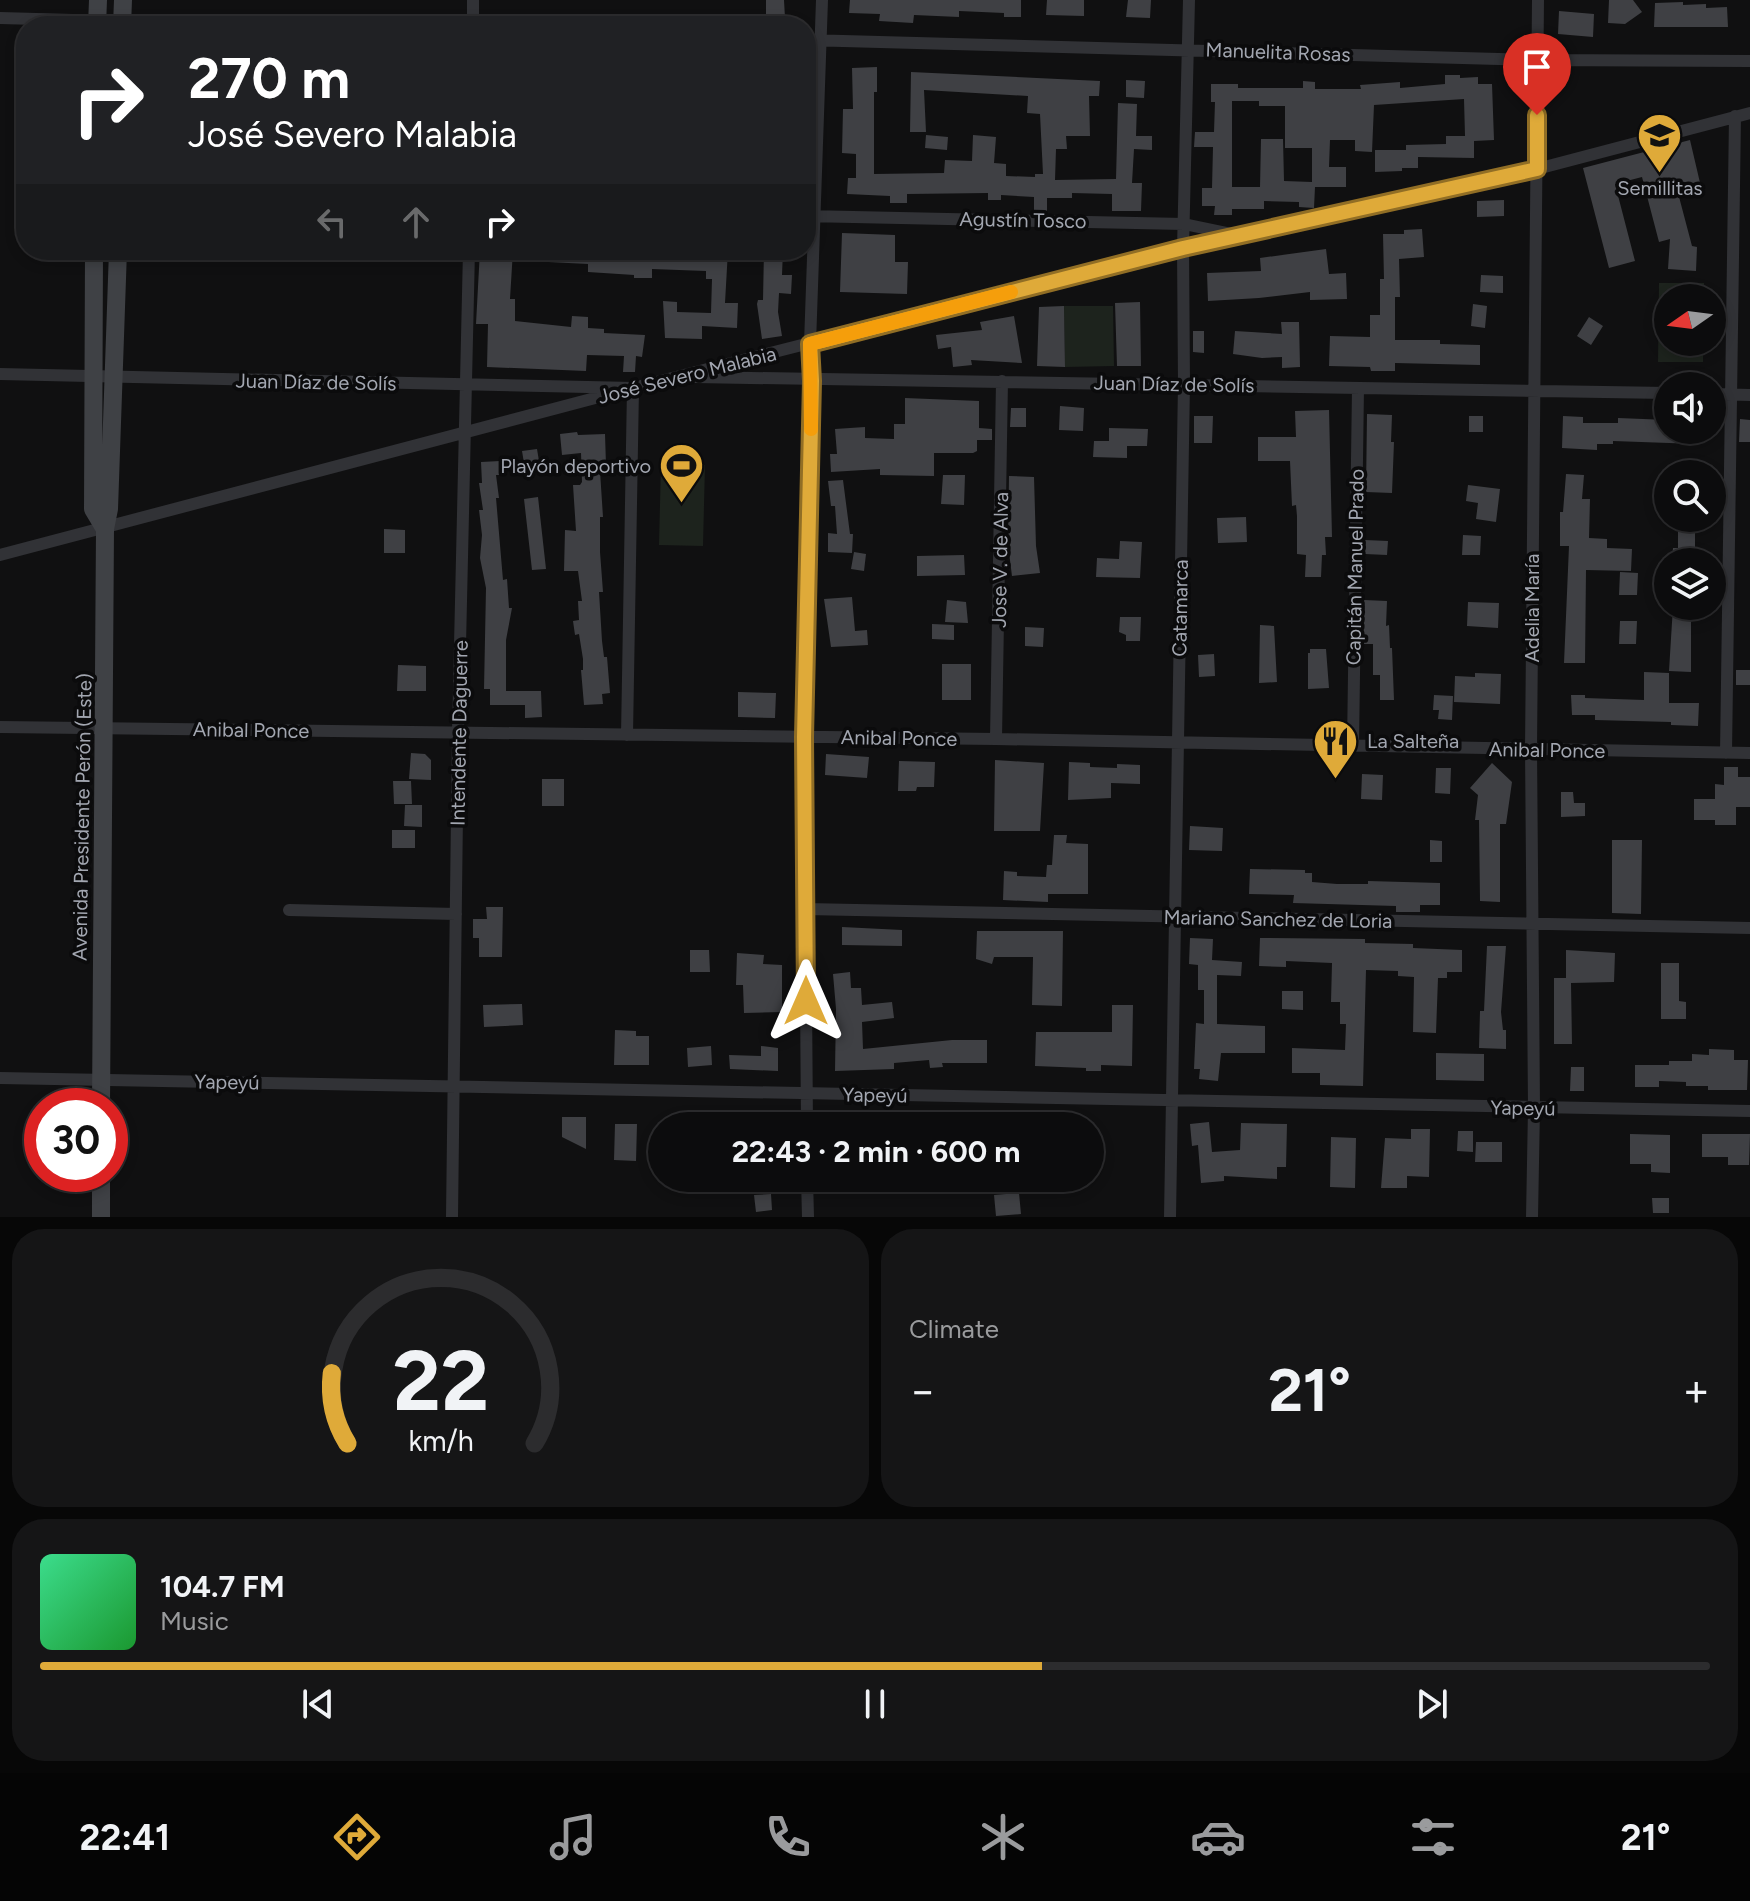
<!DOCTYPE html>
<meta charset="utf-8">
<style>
:root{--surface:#0c0c0d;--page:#151516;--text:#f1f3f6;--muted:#9a9b9d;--line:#2c2c2e;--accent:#dfaa39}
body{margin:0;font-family:Figtree,sans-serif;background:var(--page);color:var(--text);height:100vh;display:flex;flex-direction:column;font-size:30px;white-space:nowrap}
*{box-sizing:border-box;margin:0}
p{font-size:26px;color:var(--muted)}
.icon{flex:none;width:44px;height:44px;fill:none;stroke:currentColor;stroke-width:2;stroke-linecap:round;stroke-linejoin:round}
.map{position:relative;height:1217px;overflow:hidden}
.panel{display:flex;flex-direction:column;gap:12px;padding:12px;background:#070707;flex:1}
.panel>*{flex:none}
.hud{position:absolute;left:16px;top:16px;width:800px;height:244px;border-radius:32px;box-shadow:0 4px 12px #0003,0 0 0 2px var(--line);background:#202124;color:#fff;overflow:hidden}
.needle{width:52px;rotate:256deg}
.fabs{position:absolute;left:1654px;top:284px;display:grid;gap:16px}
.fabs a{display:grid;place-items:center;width:72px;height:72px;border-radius:50%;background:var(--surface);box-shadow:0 4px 12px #0003,0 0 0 2px var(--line);font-size:40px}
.speed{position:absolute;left:24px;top:1088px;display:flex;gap:16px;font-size:40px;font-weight:700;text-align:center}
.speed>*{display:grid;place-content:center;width:104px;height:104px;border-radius:50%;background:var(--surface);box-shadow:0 4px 12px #0003,0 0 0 2px var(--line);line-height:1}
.speed .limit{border:12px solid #d22;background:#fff;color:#111}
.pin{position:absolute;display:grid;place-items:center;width:68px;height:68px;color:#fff;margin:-82px -34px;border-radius:50% 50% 50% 0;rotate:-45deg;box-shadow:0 0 8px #0007}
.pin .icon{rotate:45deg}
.me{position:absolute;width:88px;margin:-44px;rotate:0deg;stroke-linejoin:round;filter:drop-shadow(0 0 6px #0008)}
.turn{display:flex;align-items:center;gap:28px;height:168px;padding:0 40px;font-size:36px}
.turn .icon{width:104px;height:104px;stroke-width:2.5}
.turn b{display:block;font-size:56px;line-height:68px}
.lanes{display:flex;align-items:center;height:76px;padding:0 40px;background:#0003;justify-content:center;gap:40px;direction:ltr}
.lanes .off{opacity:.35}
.big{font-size:60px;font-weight:700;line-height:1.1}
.panel .widget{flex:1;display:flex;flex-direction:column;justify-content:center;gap:12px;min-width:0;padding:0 28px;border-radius:32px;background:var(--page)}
.panel .dial{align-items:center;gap:0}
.dial svg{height:208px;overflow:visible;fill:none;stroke:var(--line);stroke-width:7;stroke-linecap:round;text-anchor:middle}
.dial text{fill:var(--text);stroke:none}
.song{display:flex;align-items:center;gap:24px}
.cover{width:96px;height:96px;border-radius:12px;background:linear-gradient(135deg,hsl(150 70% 55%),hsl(130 70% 35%))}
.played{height:8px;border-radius:4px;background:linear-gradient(90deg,var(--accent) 60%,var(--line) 60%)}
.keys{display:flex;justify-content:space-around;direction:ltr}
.heat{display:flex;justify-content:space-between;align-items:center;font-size:44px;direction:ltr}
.panel .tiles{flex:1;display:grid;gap:12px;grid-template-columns:1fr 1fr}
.widget:last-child{grid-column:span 2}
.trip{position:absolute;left:648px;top:1112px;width:456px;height:80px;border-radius:40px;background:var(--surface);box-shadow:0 4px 12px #0003,0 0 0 2px var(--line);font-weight:700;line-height:80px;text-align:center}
.tab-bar{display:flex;height:128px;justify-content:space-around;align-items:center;background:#050505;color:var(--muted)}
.tab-bar .icon{width:56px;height:56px}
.tab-bar .active{color:var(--accent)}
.tab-bar b{font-size:36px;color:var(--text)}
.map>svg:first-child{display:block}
</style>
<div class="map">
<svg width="1750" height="1217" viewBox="0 0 1750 1217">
<rect width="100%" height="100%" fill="#101011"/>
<path fill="#1d231d" d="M1659 283H1704V298H1668V342H1703V362H1658Z
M1064 306H1113L1114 366 1065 367Z
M661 464 705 465 703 546 659 545Z"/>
<path fill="#3f4044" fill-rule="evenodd" d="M766 0H784L785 18H766Z
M850 0H1021V17H1004V13L959 11V17L914 15 913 23 879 21 880 14 849 13Z
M1047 0H1084V16L1046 15Z
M1128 0H1151L1150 18 1126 17Z
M1609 0H1633L1642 12 1625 24 1608 23Z
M1683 2V5L1706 4V8L1727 7 1728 27H1654L1655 3Z
M1559 11 1594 14 1593 37 1558 34Z
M877 67V92H874V174L944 173 945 160 972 161 973 135 996 137 994 163 1006 164V176L1035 177V174H1043L1040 114 1027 113 1028 96 924 90 926 132H910L911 72 1100 81 1099 96H1089L1090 136H1066L1067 149H1056L1055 180 1116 179 1118 103 1137 104 1136 136H1152V150L1134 149 1132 183H1142L1141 211H1112V194L1072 193V198H1047V211L1034 210V197L1001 195V200H988V193L907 194V203H890V196L847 194 848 178H856V154L842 153 843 109H853L852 68Z
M1445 75H1460V78L1478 77V84H1492L1494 140 1474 141V158L1418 157V168H1402V171L1375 172V150H1406V145L1446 144V136H1465L1464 99 1374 105 1372 152 1355 151V140H1330L1329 167H1346V187H1315L1314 208 1299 207V202L1264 201V209H1232V215H1214L1215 206H1202V188H1212L1213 147H1194L1195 132H1214L1215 102H1211V84H1238V88H1303V81L1315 82V89H1361L1360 85 1400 82V88L1445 84ZM1232 101H1259V106H1285V148H1312V182L1284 181 1283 139H1261L1260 187H1232Z
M1126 80 1145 81 1144 98 1126 97Z
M926 135 948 137 947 150 925 148Z
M1690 140 1701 187 1678 193 1692 246 1697 247 1696 271 1668 269 1670 239 1659 242 1642 177 1615 184 1635 261 1609 268 1583 168Z
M1504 200V216L1477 217V201Z
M1422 229 1424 257 1399 259 1400 297H1395V340H1440V344L1480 345V365L1395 363V371H1371L1370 367 1329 366 1330 336 1370 337V315H1380V279H1384L1383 234H1404V230Z
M842 233 895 235V262H908L907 294 840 292Z
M1326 249 1329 274 1346 273 1347 299 1310 300V292L1259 298 1208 301 1207 273 1261 271 1260 258Z
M480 250H513L510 299H515V321L571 327 572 316 588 317V328L604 329V333L645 335 642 357 636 356 635 372H623L624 356 587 355 586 371 487 367 488 324H476Z
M547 250H728L725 303H738L737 328 702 326V339L665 338 663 301 677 302V312L711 313 712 279H706V271L652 269V278H634V275L588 272V264L548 262Z
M764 250H783L782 275H792L791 294 779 293 778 312 782 336 762 339 757 304 758 300H763Z
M1481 275 1503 276V293L1480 292Z
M1140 302 1141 366H1117L1115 303Z
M1473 304 1487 306 1485 328 1471 326Z
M1064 306 1065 367 1037 366 1039 307Z
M1014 316 1022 363 971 360 972 365 953 367 951 347 938 349 936 335 982 330 980 322Z
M1589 317 1603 326 1591 345 1577 336Z
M1281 322H1299L1300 367 1282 368V357L1262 358 1233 354 1235 331 1282 334Z
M1193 331H1204V353L1193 352Z
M905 398 979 401V428L992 429V440H977V451L973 453H934V476L880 475V469L831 472 830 454H837L835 429 865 427V438L894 439V424H905Z
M1060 406 1084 408 1083 431 1059 430Z
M1011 408H1026V427H1010Z
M1329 410 1332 537H1325L1326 555H1322L1321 577H1305L1306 555 1297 554V516L1296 505 1292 506 1290 461H1258V437H1296L1295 411Z
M1367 414 1392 415 1391 442H1394L1392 493 1366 492Z
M1194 416H1213L1212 443H1194Z
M1469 416H1483V432H1469Z
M1563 416 1583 417V423H1618V418L1668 420V430H1698L1697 444 1613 441V444H1597V450L1562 448Z
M1740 419 1750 420V442H1739Z
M1109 428 1148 429 1147 446H1127V458L1093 457 1094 441H1109Z
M577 432 578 435 605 434 606 465H602V471H600L603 517H600V552L603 592H599L602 641 604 657H607L610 693 602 694 603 704 584 705 581 670H583V659L579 634 575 635 573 621 579 620 578 601H582L578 571H564L565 530 576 531 573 485H580L582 482 581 453 562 455 560 434Z
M537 449 541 473 526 475 522 451Z
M500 461 501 475H496L499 498H496L503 580 507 579 509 608H512L506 640V691H541L542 717 525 718V705H490V689H484L486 588 480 558 482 535 479 510H483L479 483H482L481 462Z
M1566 474 1584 475 1582 499H1590L1589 538 1607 539V548L1632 549 1631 571 1586 570 1585 663H1564L1569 546H1560V512H1563Z
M943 475H965L964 505 941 504Z
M1009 476 1034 477 1036 546 1040 573 1012 576 1008 544Z
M843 480 850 534H853L852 553 828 552V533L837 534 835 506H831L828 481Z
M1468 485 1500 489 1496 522 1476 519 1478 503 1466 501Z
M538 497 546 569 532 570 524 499Z
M1246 517 1247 542 1218 543 1217 518Z
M1678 521H1695V547H1690V562H1672L1673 548H1678Z
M384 529 405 530V553H384Z
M1463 535 1481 536 1480 555H1462Z
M1365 540 1388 541 1387 555 1365 554Z
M1120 541 1142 542 1140 578 1096 577 1097 558 1119 559Z
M854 552 866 554 864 571 851 569Z
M964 555 965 575 917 576V556Z
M1620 572 1638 573 1637 595H1619Z
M852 597 855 631 867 630 868 645 831 647 824 599Z
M947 600 966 602 968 623 945 622Z
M1364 600 1387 601 1386 626 1389 625 1390 648H1392L1394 700H1380V675H1373V644H1363Z
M1468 602 1499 603 1498 628 1467 626Z
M1673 606H1691V672L1669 671Z
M1120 617H1141L1140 641H1126V635L1119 632Z
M1620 621H1637L1636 644H1619Z
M932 624 954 625V640L932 639Z
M1260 625 1274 626 1277 682 1259 683Z
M1025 627 1044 628 1043 647 1025 646Z
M1310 649H1326L1329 688 1308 689V653H1310Z
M1214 654 1215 676 1199 677 1198 655Z
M942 664H971V700H942Z
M398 665 426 666V691H397Z
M1736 670H1750V685H1736Z
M1644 672 1669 673V703H1699L1698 726 1671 725V722L1595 720V715H1572L1571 695H1585V698L1644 700Z
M1475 673 1501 674 1500 704 1454 702 1455 676 1475 677Z
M738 692 776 693 775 718 738 717Z
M1434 695 1453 696 1452 720 1438 719 1439 710H1433Z
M411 753 425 754 431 760V780L409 779Z
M826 754 869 757 867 778 825 775Z
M995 760 1044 763 1040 831H994Z
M899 761 935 762 934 787H917L916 791H898Z
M1069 762 1090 763V767L1117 768V764L1140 765V784L1111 783V798L1068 800Z
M1492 763 1512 782 1506 824H1500V902L1480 901 1479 820H1475L1478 795 1470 788Z
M1724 767H1738V777H1750V807H1736V825H1715V820H1694V799H1715V784L1724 785Z
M1436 768H1451L1450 794 1435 793Z
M1362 774 1383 775 1382 800 1361 799Z
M542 779H564V806H542Z
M393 781H411L412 804H394Z
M1561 792H1573L1574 803H1585V816L1561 817Z
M405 805H422V827L404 826Z
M1190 826 1223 828 1222 851 1189 850Z
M392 830H415V848H392Z
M1054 835H1067L1066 843 1088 844V894H1048V902L1003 900 1004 871 1017 872V876L1046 877 1047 865H1052Z
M1430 840 1442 841V862H1430Z
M1612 840H1642L1641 914 1612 913Z
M1250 869 1305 870V873H1312V882L1337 884H1368V881L1440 883V905H1420V912H1396V906L1293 903 1294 895 1249 894Z
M486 907H503L502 957H479V938H473V919H487Z
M842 927 902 930V946L842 945Z
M977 931H1063L1062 1006 1032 1005 1033 957H994L992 964 976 959Z
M1190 938 1213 939 1212 960 1242 962 1241 976 1217 975V1024L1265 1026V1053H1221L1218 1081 1199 1079 1200 1069H1194L1196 1023 1204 1024V990H1198V965L1189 964Z
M1260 938 1365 939V943L1413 944V948L1462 950V972H1447V978H1438L1436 1033 1413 1032 1414 977 1398 976V971L1366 970 1363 1086 1320 1085V1073H1292V1048L1345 1050 1346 1024H1340V1002H1331L1332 963 1286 961V967L1259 966Z
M1487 946H1506L1501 1012 1503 1030H1506V1049L1479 1048 1480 1011H1484Z
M690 950H709L710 972H690Z
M1566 950 1615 953 1614 982 1571 983 1572 1044H1554V978H1566Z
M737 953 764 955 763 964 782 965V1012L744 1013 743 985H736Z
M1661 963H1679V1001L1686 1002V1019H1661Z
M850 972 851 988H861L862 1005 892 1002 894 1018 862 1022 863 1049 952 1040H987V1063H942L943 1067 930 1068 929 1060 894 1063V1069L835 1071 836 1009 833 974Z
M1282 991H1303V1010L1282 1009Z
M522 1004 523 1025 484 1027 483 1005Z
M1112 1005H1133L1132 1066 1101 1065V1071H1086V1068L1035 1066 1036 1032H1112Z
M615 1030 636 1031V1036H649V1065H614Z
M711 1046 712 1065 688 1067 687 1048Z
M761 1046 778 1048V1071L730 1069 729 1055 761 1056Z
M1709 1049 1734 1050V1060H1748L1747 1090H1708V1086H1686V1082L1659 1081V1087H1635V1065H1669V1061H1692V1054L1709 1055Z
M1436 1053 1484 1054V1081L1436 1080Z
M1571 1067H1584V1091H1570Z
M562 1117H586V1149L562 1137Z
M1209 1122 1212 1152 1240 1150 1241 1123 1287 1124 1286 1167H1277V1179L1224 1176V1181L1201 1183 1198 1145 1192 1146 1190 1124Z
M615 1124H637L636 1161 614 1160Z
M1411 1129H1430L1429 1177 1407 1176V1188H1381L1385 1138 1411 1139Z
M1458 1131H1473V1152L1457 1151Z
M1630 1134 1670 1135V1173L1651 1172V1164H1630Z
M1702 1134H1750L1749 1165H1728V1157H1702Z
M1331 1137 1356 1138 1355 1188 1330 1187Z
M1476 1142H1502V1162H1475Z
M1019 1193 1021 1214 996 1216 994 1195Z
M771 1194 772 1210 756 1212 754 1195Z
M1652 1198H1669V1213H1653Z"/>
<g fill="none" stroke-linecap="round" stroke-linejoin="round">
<path stroke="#313236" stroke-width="12" d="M0 18 297 26
M473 26V0
M806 40 1537 60 1750 61
M806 216 1184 224 1232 234
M0 374 633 388 627 735
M695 377 1668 393
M1712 394 1750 395
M0 555 633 388 1183 248 1537 169 1750 113
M0 727 996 739 1750 753
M996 739 1002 381
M1353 746 1358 388
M1726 753 1735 116
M806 909 1750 928
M289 910 456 914
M0 1078 1750 1111
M807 1126 804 737 812 381 810 344 822 0
M807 1178 808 1217
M452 1217 458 733 469 250
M1170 1217 1184 384 1183 248 1189 0
M1532 1217 1534 1108 1531 749 1538 0"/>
<path stroke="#3f4145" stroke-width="18" d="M97 26 98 0
M122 26 123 0
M94 250 93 509 105 529
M101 1106 105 529 109 509 118 250
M101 1174V1217"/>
</g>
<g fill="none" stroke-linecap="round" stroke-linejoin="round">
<defs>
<path id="route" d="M806 1001 804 737 812 381 810 344 1183 248 1537 169V115"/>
</defs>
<use href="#route" stroke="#916e25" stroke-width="20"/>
<use href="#route" stroke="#dfaa39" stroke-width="14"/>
<path stroke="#f59e0b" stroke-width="14" d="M811 429 810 344 1011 292"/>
</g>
<defs>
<symbol id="school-pin" viewBox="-11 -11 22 30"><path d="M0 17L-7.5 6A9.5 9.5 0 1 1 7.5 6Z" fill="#dfaa39" stroke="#0b0b0c"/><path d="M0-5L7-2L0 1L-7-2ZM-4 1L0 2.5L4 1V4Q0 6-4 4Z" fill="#111"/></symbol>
<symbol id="stadium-pin" viewBox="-11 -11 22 30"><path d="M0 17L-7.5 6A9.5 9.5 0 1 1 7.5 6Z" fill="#dfaa39" stroke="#0b0b0c"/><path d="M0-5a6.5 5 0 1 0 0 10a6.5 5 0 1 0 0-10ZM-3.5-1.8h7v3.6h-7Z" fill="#111"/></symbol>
<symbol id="restaurant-pin" viewBox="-11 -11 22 30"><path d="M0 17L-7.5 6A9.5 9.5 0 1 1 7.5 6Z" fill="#dfaa39" stroke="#0b0b0c"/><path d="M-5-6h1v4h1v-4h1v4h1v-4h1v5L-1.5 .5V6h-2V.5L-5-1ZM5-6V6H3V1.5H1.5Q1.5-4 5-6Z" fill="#111"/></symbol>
</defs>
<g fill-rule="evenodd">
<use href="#school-pin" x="1634" y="110" width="51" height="69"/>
<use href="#stadium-pin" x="656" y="440" width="51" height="69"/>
<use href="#restaurant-pin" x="1310" y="716" width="51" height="69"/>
</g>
<g text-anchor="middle" stroke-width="7" stroke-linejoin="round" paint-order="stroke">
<g font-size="20" fill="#a2a6b0" stroke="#0b0b0c">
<text transform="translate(1278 52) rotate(2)" y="7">Manuelita Rosas</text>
<text transform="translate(1023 220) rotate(1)" y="7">Agustín Tosco</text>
<text transform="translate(687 375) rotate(-14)" y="7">José Severo Malabia</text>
<text transform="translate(316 382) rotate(1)" y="7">Juan Díaz de Solís</text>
<text transform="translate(1174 384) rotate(1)" y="7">Juan Díaz de Solís</text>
<text transform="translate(1000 560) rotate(-89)" y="7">Jose V. de Alva</text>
<text transform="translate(1355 567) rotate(-89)" y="7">Capitán Manuel Prado</text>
<text transform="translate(1180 608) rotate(-89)" y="7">Catamarca</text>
<text transform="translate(1532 608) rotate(-90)" y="7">Adelia María</text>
<text transform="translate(251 730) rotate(1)" y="7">Anibal Ponce</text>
<text transform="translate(459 733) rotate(-89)" y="7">Intendente Daguerre</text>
<text transform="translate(899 738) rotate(1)" y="7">Anibal Ponce</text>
<text transform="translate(1547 750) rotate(1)" y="7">Anibal Ponce</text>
<text transform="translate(82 817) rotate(-89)" y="7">Avenida Presidente Perón (Este)</text>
<text transform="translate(1278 919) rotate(1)" y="7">Mariano Sanchez de Loria</text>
<text transform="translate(227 1082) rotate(1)" y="7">Yapeyú</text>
<text transform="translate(875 1095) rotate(1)" y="7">Yapeyú</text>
<text transform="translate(1523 1108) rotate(1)" y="7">Yapeyú</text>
</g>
<g font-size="20" fill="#a2a6b0" stroke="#0b0b0c">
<text x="1660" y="195">Semillitas</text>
<text x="651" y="473" text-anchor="end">Playón deportivo</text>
<text x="1367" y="748" text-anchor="start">La Salteña</text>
</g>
</g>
</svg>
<div class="fabs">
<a><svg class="needle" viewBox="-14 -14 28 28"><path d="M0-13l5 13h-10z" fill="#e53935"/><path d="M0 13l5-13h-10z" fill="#9a9b9d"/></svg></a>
<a><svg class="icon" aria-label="sound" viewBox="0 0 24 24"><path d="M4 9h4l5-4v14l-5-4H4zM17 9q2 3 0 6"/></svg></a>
<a><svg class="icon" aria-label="search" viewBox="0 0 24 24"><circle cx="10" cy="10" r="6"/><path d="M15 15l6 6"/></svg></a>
<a><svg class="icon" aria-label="layers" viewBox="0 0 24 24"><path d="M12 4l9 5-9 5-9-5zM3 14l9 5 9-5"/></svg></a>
</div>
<div class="speed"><div class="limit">30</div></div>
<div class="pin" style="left:1537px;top:115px;background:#d93025"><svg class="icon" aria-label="arrive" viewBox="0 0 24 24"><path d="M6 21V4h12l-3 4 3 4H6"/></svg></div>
<svg class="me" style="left:806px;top:1001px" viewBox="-20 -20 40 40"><path d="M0-17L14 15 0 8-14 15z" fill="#dfaa39" stroke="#fff" stroke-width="4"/></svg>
<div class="trip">22:43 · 2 min · 600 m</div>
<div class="hud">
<div class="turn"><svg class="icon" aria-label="right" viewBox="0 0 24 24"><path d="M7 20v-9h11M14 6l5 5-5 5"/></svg><div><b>270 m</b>José Severo Malabia</div></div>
<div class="lanes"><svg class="icon off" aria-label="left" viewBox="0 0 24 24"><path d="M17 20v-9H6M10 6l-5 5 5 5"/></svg><svg class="icon off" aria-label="ahead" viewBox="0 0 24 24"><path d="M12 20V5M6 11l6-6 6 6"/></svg><svg class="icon" aria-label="right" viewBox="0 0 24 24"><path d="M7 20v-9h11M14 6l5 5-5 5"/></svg></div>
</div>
</div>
<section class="panel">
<div class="tiles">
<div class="widget dial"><svg viewBox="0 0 100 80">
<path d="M14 69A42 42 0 1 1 86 69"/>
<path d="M14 69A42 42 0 0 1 8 42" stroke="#dfaa39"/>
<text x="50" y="56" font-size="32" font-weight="700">22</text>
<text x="50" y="72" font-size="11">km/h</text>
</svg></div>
<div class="widget"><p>Climate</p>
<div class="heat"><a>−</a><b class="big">21°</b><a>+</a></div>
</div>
<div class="widget">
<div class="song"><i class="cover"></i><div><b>104.7 FM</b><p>Music</p></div></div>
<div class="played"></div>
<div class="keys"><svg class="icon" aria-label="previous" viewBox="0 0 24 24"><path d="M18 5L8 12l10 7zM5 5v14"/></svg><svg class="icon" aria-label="pause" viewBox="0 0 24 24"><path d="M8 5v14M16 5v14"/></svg><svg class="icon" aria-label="next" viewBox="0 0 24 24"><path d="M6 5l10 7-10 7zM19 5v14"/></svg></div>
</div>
</div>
</section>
<nav class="tab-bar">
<b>22:41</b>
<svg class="icon active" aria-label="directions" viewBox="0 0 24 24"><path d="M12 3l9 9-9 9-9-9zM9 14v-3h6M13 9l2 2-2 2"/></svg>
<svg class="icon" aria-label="music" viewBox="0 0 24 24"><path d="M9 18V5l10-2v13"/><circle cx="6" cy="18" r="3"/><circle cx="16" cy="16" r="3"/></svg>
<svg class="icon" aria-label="phone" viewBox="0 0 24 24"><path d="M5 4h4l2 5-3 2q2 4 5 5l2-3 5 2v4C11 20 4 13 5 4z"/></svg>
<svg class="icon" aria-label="climate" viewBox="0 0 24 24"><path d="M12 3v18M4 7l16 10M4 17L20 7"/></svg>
<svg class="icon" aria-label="car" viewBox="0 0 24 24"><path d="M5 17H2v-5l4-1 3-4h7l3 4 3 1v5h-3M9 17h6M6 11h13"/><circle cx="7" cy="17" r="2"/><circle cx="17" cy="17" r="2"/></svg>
<svg class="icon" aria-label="filters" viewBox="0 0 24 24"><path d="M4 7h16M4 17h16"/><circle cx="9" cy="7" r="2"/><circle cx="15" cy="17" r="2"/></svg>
<b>21°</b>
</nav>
